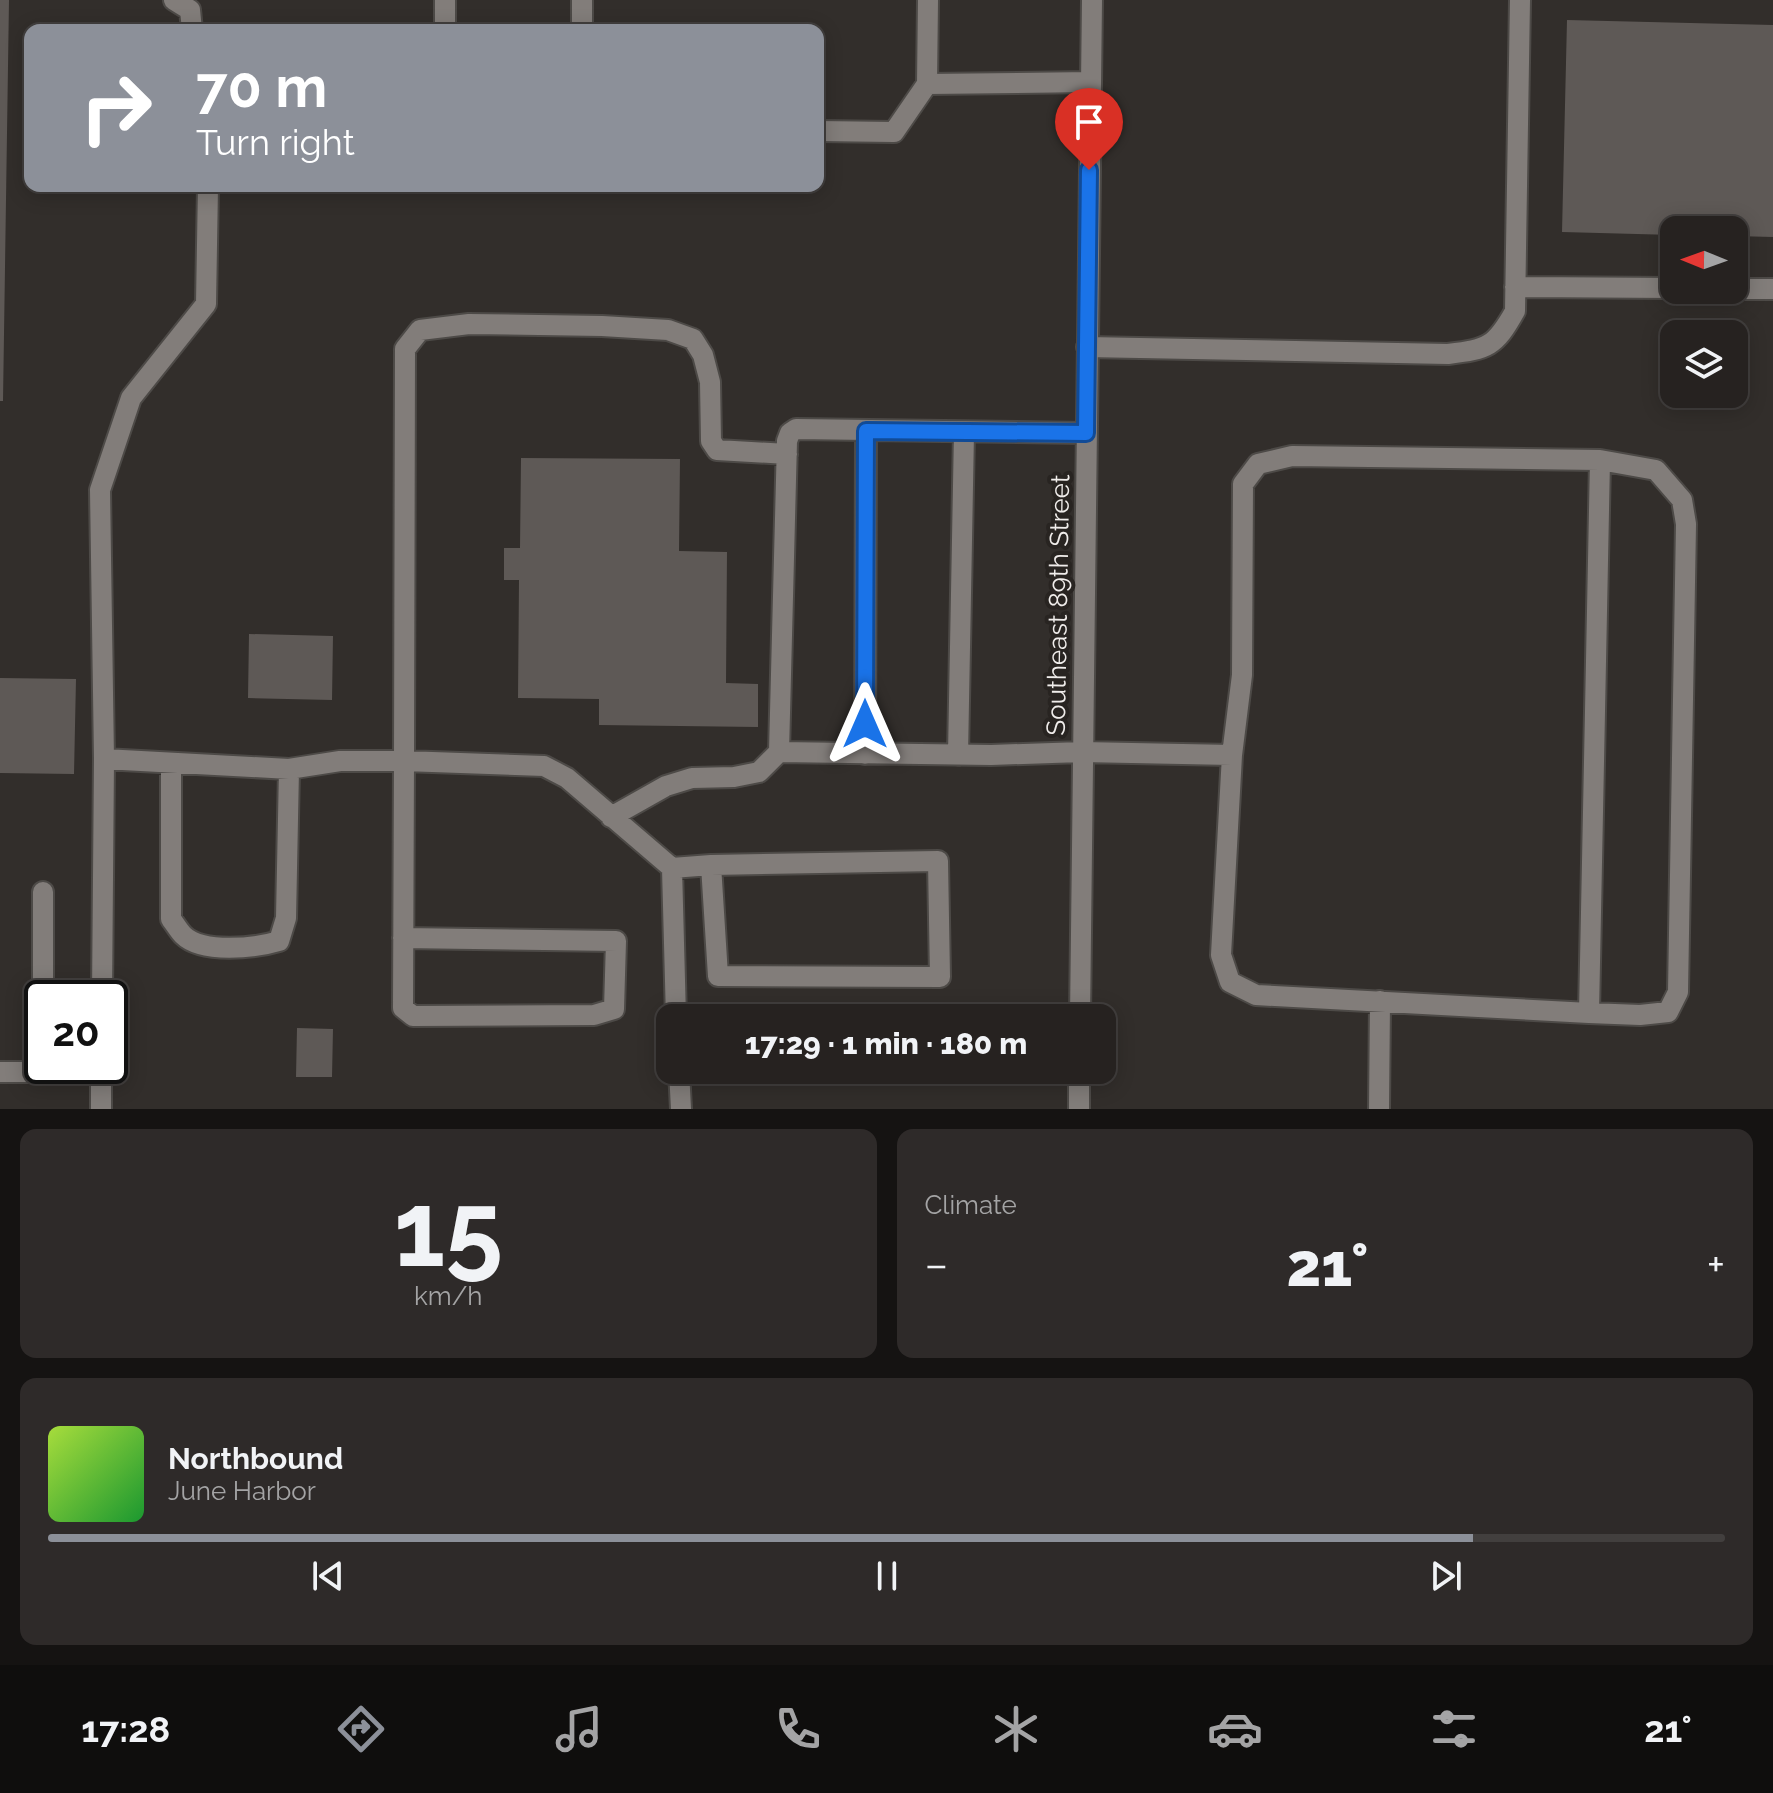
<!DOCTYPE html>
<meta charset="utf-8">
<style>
:root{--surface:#262220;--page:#2e2a29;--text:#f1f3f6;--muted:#a4a4a5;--line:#423f3e;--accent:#8c9099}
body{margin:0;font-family:Raleway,sans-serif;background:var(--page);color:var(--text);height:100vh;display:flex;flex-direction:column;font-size:30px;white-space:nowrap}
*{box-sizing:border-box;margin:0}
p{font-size:26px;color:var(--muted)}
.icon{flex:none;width:44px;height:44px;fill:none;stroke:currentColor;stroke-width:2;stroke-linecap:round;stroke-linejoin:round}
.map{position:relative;height:1109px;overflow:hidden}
.drawer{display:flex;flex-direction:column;gap:20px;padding:20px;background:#151312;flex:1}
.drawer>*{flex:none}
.banner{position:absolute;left:24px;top:24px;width:800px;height:168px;border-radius:16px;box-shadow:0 4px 20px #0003,0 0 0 2px var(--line);background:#8c9099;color:#fff;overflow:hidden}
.needle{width:52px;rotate:271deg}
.tools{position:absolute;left:1660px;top:216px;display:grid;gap:16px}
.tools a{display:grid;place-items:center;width:88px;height:88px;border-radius:16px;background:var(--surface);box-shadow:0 4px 20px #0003,0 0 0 2px var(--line);font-size:40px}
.speed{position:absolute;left:24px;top:980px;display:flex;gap:16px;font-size:40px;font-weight:700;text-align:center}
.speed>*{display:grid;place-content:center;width:104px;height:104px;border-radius:50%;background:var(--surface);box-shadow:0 4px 20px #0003,0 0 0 2px var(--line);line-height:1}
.speed .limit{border:4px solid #111;border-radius:12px;background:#fff;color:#111}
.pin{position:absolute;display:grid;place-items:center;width:68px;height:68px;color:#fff;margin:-82px -34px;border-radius:50% 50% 50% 0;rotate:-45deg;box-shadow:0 0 8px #0007}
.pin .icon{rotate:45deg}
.me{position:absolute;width:88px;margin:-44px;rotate:0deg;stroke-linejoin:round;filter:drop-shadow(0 0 6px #0008)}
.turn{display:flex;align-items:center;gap:28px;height:168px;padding:0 40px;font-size:36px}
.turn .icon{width:104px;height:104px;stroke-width:2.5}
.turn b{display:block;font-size:56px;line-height:68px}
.big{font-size:60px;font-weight:800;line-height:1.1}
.drawer .card{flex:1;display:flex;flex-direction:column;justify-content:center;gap:12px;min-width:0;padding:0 28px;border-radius:16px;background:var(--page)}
.drawer .dial{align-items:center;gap:0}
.dial b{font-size:104px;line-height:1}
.song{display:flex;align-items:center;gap:24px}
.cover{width:96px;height:96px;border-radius:12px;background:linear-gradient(135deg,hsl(80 70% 55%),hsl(130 70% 35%))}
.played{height:8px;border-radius:4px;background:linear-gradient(90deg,var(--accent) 85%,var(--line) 85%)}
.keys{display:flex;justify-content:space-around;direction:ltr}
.heat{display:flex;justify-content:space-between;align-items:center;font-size:44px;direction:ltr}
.drawer .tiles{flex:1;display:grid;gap:20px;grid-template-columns:1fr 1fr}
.card:last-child{grid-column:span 2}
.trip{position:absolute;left:656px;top:1004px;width:460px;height:80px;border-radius:16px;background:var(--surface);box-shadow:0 4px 20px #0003,0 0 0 2px var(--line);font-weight:800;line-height:80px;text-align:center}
.tab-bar{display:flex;height:128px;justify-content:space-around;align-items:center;background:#0f0e0d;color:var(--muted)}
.tab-bar .icon{width:56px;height:56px}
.tab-bar .active{color:var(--accent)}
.tab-bar b{font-size:36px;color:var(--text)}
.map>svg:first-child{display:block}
</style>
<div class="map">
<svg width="1773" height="1109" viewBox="0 0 1773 1109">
<rect width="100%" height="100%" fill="#322e2b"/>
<path fill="#5e5956" d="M0 0H9L3 401H0Z
M1567 20 1773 25V237L1734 236V230H1674V235L1562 232Z
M521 458 680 459 679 551 727 552 726 683 758 684V727L599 725V699L518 698 519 580H504V548H520Z
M249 634 333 636 332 700 248 698Z
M0 678 76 679 74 774 0 773Z
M297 1028 333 1029 332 1077H296Z"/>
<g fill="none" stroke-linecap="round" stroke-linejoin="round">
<defs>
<path id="minor" d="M174 0 190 10 192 30
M445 0V30
M582 0V30
M927 84 1091 82
M818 131 894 132 927 84 928 0
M1515 287 1674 288
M1734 289H1773
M1087 347 1448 354C1488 349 1495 347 1515 311L1520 0
M779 752 787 441 790 433 796 429 1086 433
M865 754 866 431
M958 755 964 432
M104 759 289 769 340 761H404L405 349 420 330 469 324 602 326 668 330 693 339 703 355 710 382 711 441 717 450 787 454
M171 763V919C175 924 179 931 183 935 202 954 256 948 279 941L286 918 289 769
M611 817 666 786 692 778 734 777 759 772 779 752 991 755 1082 752 1232 755 1221 955 1230 982 1256 995 1589 1013 1600 460 1292 456 1258 464 1243 484 1242 675 1232 755
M672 868 711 865 718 976 940 977 938 861 711 865
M43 892V998
M403 938 616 941 614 1009 594 1015 413 1016 403 1008 404 761 544 766 567 778 672 868 676 1018
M102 998 104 759 100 490 131 398 206 304 208 186
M1589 1013 1640 1015 1668 1012 1678 992 1686 524 1682 500 1656 470 1600 460
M1080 1018 1092 0
M679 1070 681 1109
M0 1072H43V1066
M43 1072H101
M101 1109V1066
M1079 1109V1070
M1379 1109 1380 1001"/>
</defs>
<use href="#minor" stroke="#4d4a47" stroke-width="24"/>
<use href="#minor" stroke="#827d7a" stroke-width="20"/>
</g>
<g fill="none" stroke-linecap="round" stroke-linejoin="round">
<defs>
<path id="route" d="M865 724 866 431 1086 433 1089 170"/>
</defs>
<use href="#route" stroke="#114b97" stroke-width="20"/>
<use href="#route" stroke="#1a73e8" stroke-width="14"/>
</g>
<g text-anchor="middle" stroke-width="8" stroke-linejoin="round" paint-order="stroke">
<g font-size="26" fill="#f0edeb" stroke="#282421">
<text transform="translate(1058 605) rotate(-89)" y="9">Southeast 89th Street</text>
</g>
</g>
</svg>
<div class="tools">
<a><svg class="needle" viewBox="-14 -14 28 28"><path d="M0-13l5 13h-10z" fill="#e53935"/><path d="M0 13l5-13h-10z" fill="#a4a4a5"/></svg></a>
<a><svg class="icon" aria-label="layers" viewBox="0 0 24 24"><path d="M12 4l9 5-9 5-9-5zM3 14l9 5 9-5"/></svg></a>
</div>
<div class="speed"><div class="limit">20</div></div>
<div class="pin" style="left:1089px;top:170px;background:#d93025"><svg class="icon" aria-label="arrive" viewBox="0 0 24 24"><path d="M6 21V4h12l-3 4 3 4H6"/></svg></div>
<svg class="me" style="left:865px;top:724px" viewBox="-20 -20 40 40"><path d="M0-17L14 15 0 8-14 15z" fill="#1a73e8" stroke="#fff" stroke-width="4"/></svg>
<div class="trip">17:29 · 1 min · 180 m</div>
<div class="banner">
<div class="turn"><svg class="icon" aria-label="right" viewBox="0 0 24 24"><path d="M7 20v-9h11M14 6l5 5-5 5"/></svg><div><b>70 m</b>Turn right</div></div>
</div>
</div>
<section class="drawer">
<div class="tiles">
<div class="card dial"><b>15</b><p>km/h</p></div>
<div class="card"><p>Climate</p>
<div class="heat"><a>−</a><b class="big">21°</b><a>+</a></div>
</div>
<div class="card">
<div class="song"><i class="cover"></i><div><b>Northbound</b><p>June Harbor</p></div></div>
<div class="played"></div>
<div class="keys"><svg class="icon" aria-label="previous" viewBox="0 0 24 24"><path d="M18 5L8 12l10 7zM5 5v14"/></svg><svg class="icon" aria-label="pause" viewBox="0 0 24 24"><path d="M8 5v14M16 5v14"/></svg><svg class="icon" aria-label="next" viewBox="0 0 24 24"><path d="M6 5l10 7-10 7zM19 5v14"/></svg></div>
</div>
</div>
</section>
<nav class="tab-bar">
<b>17:28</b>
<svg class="icon active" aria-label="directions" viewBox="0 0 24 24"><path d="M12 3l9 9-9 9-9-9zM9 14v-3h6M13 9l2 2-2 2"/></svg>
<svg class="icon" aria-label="music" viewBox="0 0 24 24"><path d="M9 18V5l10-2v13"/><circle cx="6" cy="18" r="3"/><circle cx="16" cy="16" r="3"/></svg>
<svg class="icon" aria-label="phone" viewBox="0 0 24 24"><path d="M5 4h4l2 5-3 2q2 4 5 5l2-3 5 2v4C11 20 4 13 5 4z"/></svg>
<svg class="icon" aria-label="climate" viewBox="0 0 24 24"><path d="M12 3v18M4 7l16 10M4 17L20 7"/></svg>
<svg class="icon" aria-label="car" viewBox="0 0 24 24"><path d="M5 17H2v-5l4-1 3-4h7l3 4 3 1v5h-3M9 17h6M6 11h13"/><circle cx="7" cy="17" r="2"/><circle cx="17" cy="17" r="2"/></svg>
<svg class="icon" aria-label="filters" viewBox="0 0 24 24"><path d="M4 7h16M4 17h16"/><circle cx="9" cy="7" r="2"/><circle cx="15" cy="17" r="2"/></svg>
<b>21°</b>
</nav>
